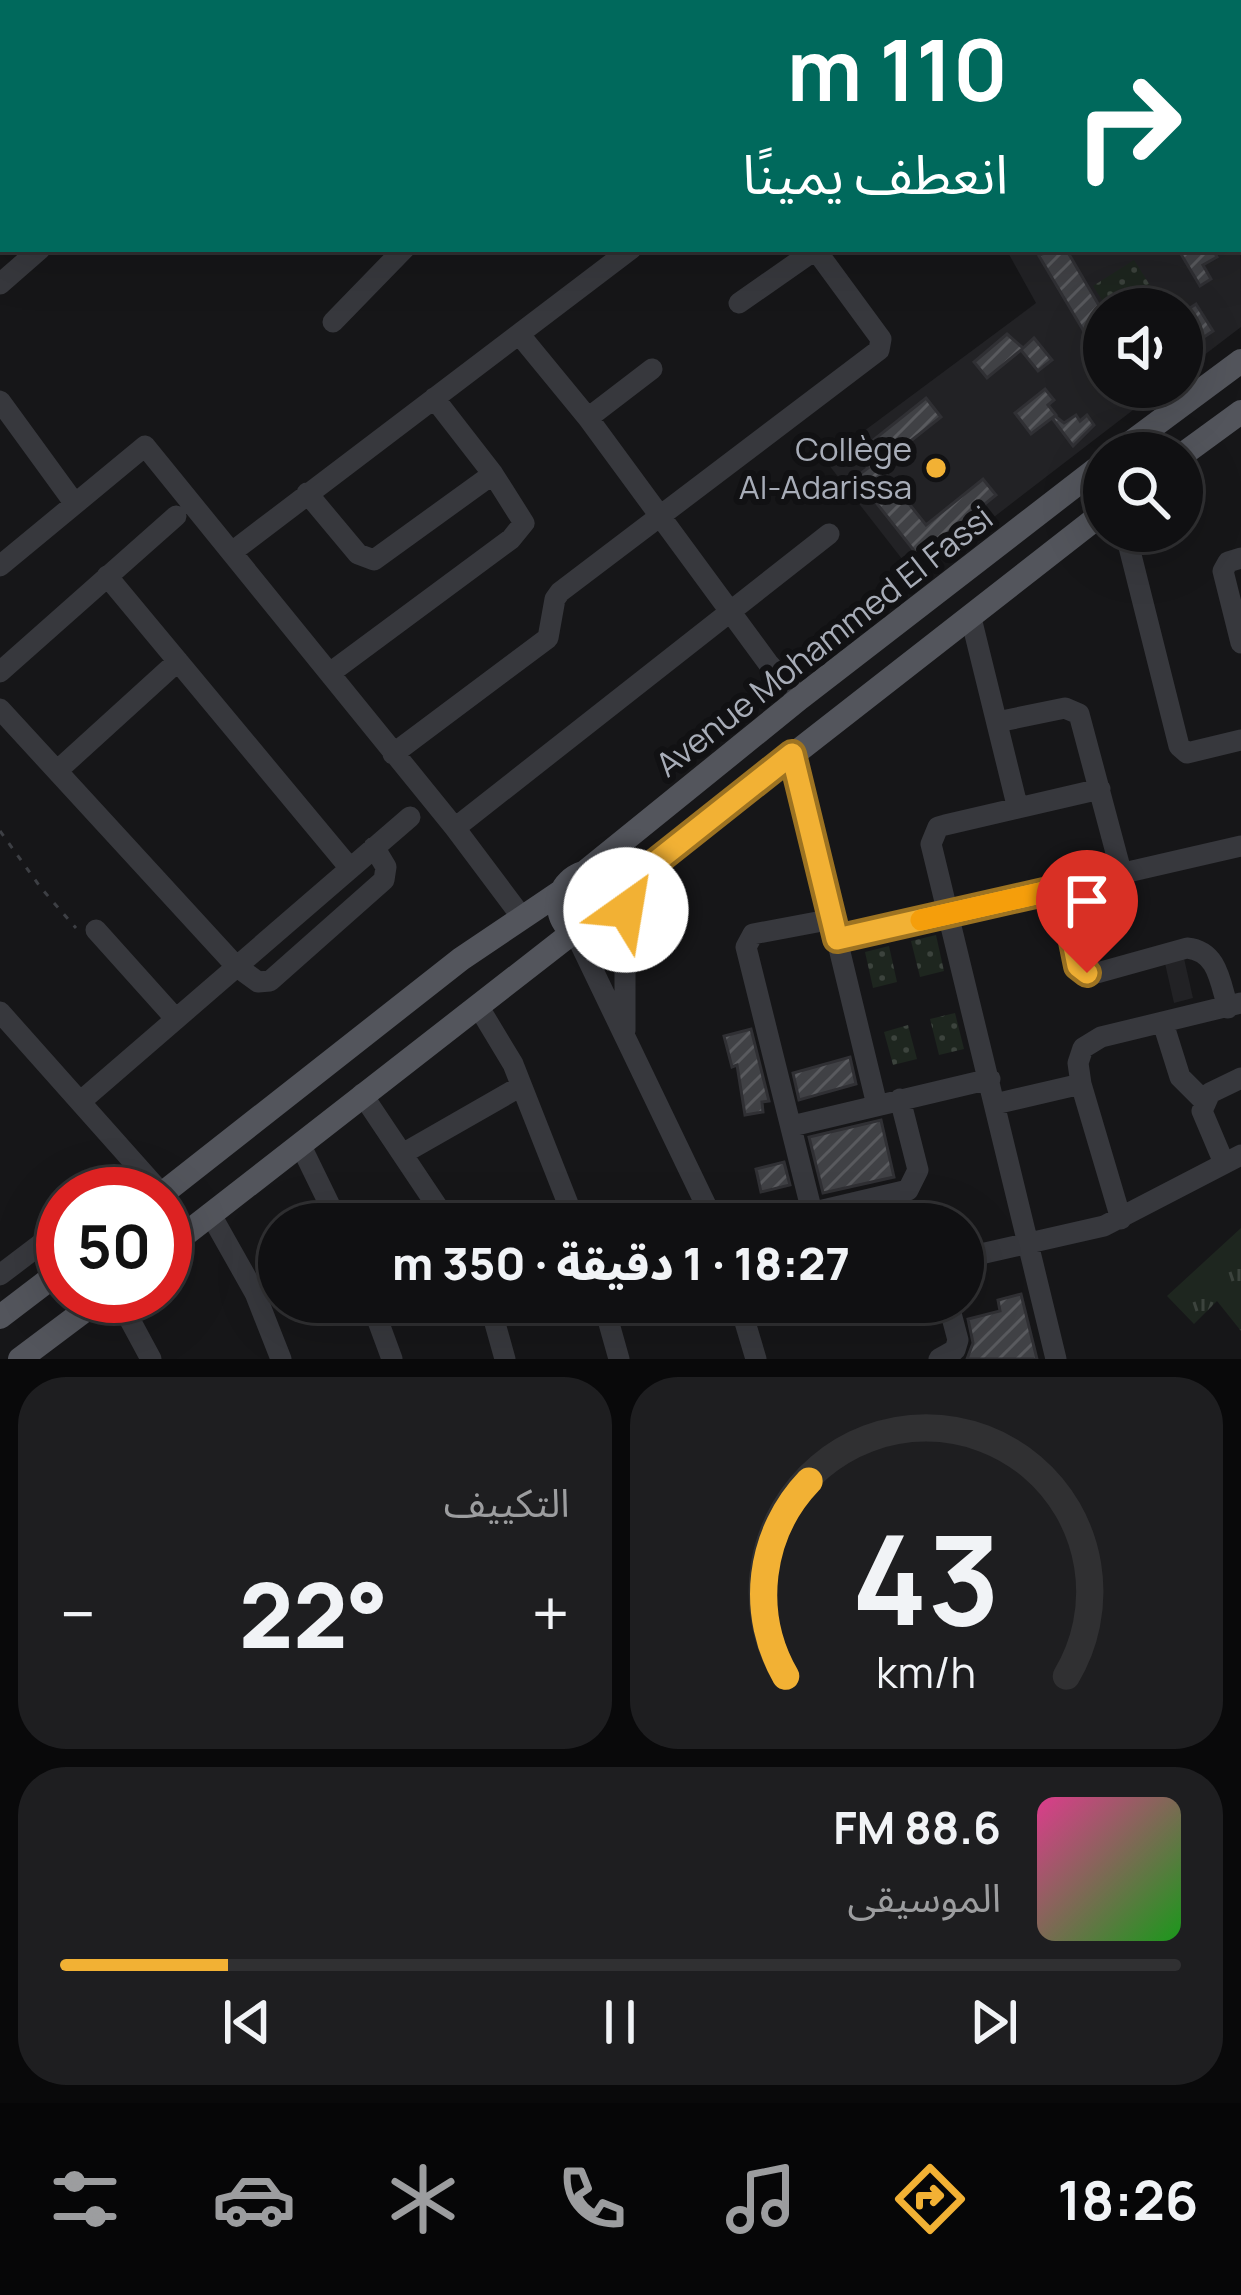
<!DOCTYPE html>
<html lang="ar">
<meta charset="utf-8">
<style>
:root{--surface:#101012;--page:#1e1e20;--text:#f1f3f6;--muted:#9c9d9f;--line:#303032;--accent:#f2b134}
body{margin:0;font-family:Manrope,"Noto Sans Arabic",sans-serif;background:var(--page);color:var(--text);direction:rtl;height:100vh;display:flex;flex-direction:column;font-size:45px;white-space:nowrap}
*{box-sizing:border-box;margin:0}
p{font-size:39px;color:var(--muted)}
.icon{flex:none;width:66px;height:66px;fill:none;stroke:currentColor;stroke-width:2;stroke-linecap:round;stroke-linejoin:round}
.map{position:relative;height:1359px;overflow:hidden;direction:ltr}
.sheet{display:flex;flex-direction:column;gap:18px;padding:18px;background:#09090a;flex:1}
.sheet>*{flex:none}
.top-card{position:absolute;left:0px;top:0px;width:1242px;height:252px;box-shadow:0 12px 48px #0002,0 0 0 3px var(--line);direction:rtl;background:#00695c;color:#fff;overflow:hidden}
.controls{position:absolute;left:1083px;top:288px;display:grid;gap:24px}
.controls a{display:grid;place-items:center;width:120px;height:120px;border-radius:50%;background:var(--surface);box-shadow:0 12px 48px #0002,0 0 0 3px var(--line);font-size:60px}
.speed{position:absolute;left:36px;top:1167px;display:flex;gap:24px;font-size:60px;font-weight:700;text-align:center}
.speed>*{display:grid;place-content:center;width:156px;height:156px;border-radius:50%;background:var(--surface);box-shadow:0 12px 48px #0002,0 0 0 3px var(--line);line-height:1}
.speed .limit{border:18px solid #d22;background:#fff;color:#111}
.pin{position:absolute;display:grid;place-items:center;width:102px;height:102px;color:#fff;margin:-123px -51px;border-radius:50% 50% 50% 0;rotate:-45deg;box-shadow:0 0 12px #0007}
.pin .icon{rotate:45deg}
.me{position:absolute;width:132px;margin:-66px;rotate:32deg;stroke-linejoin:round;filter:drop-shadow(0 0 9px #0008)}
.turn{display:flex;align-items:center;gap:42px;height:252px;padding:0 36px;font-size:54px}
.turn .icon{width:156px;height:156px;stroke-width:2.5}
.turn b{display:block;font-size:84px;line-height:102px}
.big{font-size:90px;font-weight:800;line-height:1.1}
.sheet .widget{flex:1;display:flex;flex-direction:column;justify-content:center;gap:18px;min-width:0;padding:0 42px;border-radius:48px;background:var(--page)}
.sheet .dial{align-items:center;gap:0}
.dial svg{height:312px;overflow:visible;fill:none;stroke:var(--line);stroke-width:7;stroke-linecap:round;text-anchor:middle}
.dial text{fill:var(--text);stroke:none}
.song{display:flex;align-items:center;gap:36px}
.cover{width:144px;height:144px;border-radius:18px;background:linear-gradient(135deg,hsl(330 70% 55%),hsl(120 70% 35%))}
.played{height:12px;border-radius:6px;background:linear-gradient(90deg,var(--accent) 15%,var(--line) 15%)}
.keys{display:flex;justify-content:space-around;direction:ltr}
.heat{display:flex;justify-content:space-between;align-items:center;font-size:66px;direction:ltr}
.sheet .tiles{flex:1;display:grid;gap:18px;grid-template-columns:1fr 1fr}
.widget:last-child{grid-column:span 2}
.trip{position:absolute;left:258px;top:1203px;width:726px;height:120px;border-radius:60px;background:var(--surface);box-shadow:0 12px 48px #0002,0 0 0 3px var(--line);font-weight:800;line-height:120px;text-align:center;direction:rtl}
.tab-bar{display:flex;height:192px;justify-content:space-around;align-items:center;background:#060607;color:var(--muted)}
.tab-bar .icon{width:84px;height:84px}
.tab-bar .selected{color:var(--accent)}
.tab-bar b{font-size:54px;color:var(--text)}
.map>svg:first-child{display:block}
</style>
<div class="map">
<svg width="1241" height="1359" viewBox="0 0 1241 1359">
<defs>
<pattern id="grass-dots" width="8" height="8" patternUnits="userSpaceOnUse" patternTransform="scale(3)"><rect width="8" height="8" fill="#1e261f"/><path d="M2 2h.1M6 6h.1" fill="none" stroke="#3c433d" stroke-width="1.8" stroke-linecap="round"/></pattern>
<pattern id="park-tufts" width="24" height="20" patternUnits="userSpaceOnUse" patternTransform="scale(3)"><rect width="24" height="20" fill="#1e261f"/><path d="M3 7l-1-3M5 7V3M7 7l1-3M15 17l-1-3M17 17v-4M19 17l1-3" fill="none" stroke="#3c433d"/></pattern>
<pattern id="building-hatch" width="6" height="6" patternUnits="userSpaceOnUse" patternTransform="scale(3)"><rect width="6" height="6" fill="#404145"/><path d="M-1 1l2-2M0 6l6-6M5 7l2-2" fill="none" stroke="#595a5e"/></pattern>
</defs>
<rect width="100%" height="100%" fill="#161618"/>
<path fill="#222225" d="M1239 6 1241 327 1182 372V309H1104V387H1163L916 577 825 460 1036 303 1006 249H1239Z
M1183 954 1193 998 1174 1003 1164 959Z"/>
<path fill="url(#grass-dots)" d="M1134 260 1165 309H1108L1093 286Z
M936 935 944 971 920 977 911 941Z
M889 946 897 982 873 988 865 952Z
M955 1013 964 1049 939 1055 930 1019Z
M908 1025 917 1059 893 1065 884 1032Z"/>
<path fill="url(#park-tufts)" d="M1241 1228V1331L1217 1301 1194 1324 1167 1296Z"/>
<path fill="url(#building-hatch)" stroke="#303034" stroke-width="3" d="M1051 249H1066L1104 314V330L1089 340 1039 256Z
M1178 249H1213L1217 257 1203 265 1211 279 1200 286Z
M1196 304 1213 331 1201 339 1197 333 1182 343V313Z
M1007 334 1023 348 1034 338 1052 360 1038 371 1021 350 987 378 974 362Z
M1045 389 1054 400 1048 405 1056 415 1031 434 1015 413Z
M926 398 941 417 879 466 926 525 983 479 996 495 919 557 856 477 868 468 857 453Z
M1076 415 1080 421 1087 415 1094 425 1073 446 1052 418 1055 416 1064 423Z
M751 1029 769 1101 762 1102 763 1112 745 1115 737 1065 732 1067 724 1036Z
M850 1057 856 1084 799 1100 793 1073Z
M881 1120 894 1177 823 1193 809 1137Z
M784 1162 790 1185 761 1192 756 1169Z
M1021 1294 1037 1359H967L973 1343 968 1319 1000 1311 998 1300Z"/>
<g fill="none" stroke-linecap="round" stroke-linejoin="round">
<path stroke="#3d3f44" stroke-width="3" stroke-dasharray="6 9" stroke-linecap="butt" d="M0 831 41 888 76 928"/>
<path stroke="#37383d" stroke-width="21" d="M64 3 66 0
M967 3 971 0
M0 19H3
M0 120 3 119
M0 284 40 249
M739 303 815 250
M333 322 404 249
M519 334 588 418 768 663 800 698
M0 401 75 504
M588 418 652 369
M307 493 358 554 374 560 493 474
M1125 531 1179 746 1187 753 1241 740
M232 552 631 249
M1241 558 1228 562 1223 571 1241 643
M0 566 145 446 455 828 521 916
M107 576 349 867
M971 618 1017 805
M0 672 176 516
M330 673 511 539 524 523 493 474 434 398
M0 709 236 966 258 982 270 981 384 880 386 867 374 847
M997 722 1065 708 1079 714 1122 875
M393 754 548 638 555 599 560 592 879 350 881 339 815 249
M792 754 877 1105
M57 771 178 661
M455 828 829 534
M1062 888 1082 970 1097 973 1187 948C1218 951 1220 982 1228 1008
M96 930 175 1018
M576 935 715 1224
M837 939 1241 846
M478 1006 513 1064 576 1224
M0 1012 162 1194
M1163 1023 1180 1077 1204 1101
M625 1031V910
M362 1094 449 1224
M80 1102 410 817
M995 1104 1081 1084
M792 1126 990 1079
M300 1144 339 1224
M404 1153 521 1086
M1224 1163 1202 1111 1210 1093 1241 1078
M106 1194 138 1169
M211 1215 255 1293 281 1359
M1121 1219 1081 1084 1078 1063 1083 1048 1101 1037 1241 1003
M763 1224 908 1190 918 1170 900 1099
M815 1224 746 947 753 934 833 919
M963 1258 1104 1226 1241 1155
M0 1275 63 1227
M117 1296 151 1359
M371 1302 392 1359
M489 1302 505 1359
M603 1302 619 1359
M739 1302 756 1359
M939 1359 955 1350 958 1340 948 1302
M1056 1359 931 844 938 827 945 825 1100 789"/>
<path stroke="#53555c" stroke-width="24" d="M1117 453 1241 361
M1182 455 1241 412
M559 905a33 33 0 1 1 66 0a33 33 0 1 1-66 0Z
M585 872 800 698 1104 463
M625 898 652 865 1104 512
M162 1194 461 959 562 891
M165 1250 572 933
M0 1317 63 1269
M20 1359 104 1296"/>
</g>
<g fill="none" stroke-linecap="round" stroke-linejoin="round">
<defs>
<path id="route" d="M626 910 625 898 652 865 792 754 837 939 1062 888 1078 966 1087 973"/>
</defs>
<use href="#route" stroke="#9d7322" stroke-width="30"/>
<use href="#route" stroke="#f2b134" stroke-width="21"/>
<path stroke="#f59e0b" stroke-width="21" d="M921 920 1062 888 1063 892"/>
</g>
<circle fill="#f2b134" stroke="#111113" stroke-width="4.5" cx="936" cy="468" r="12"/>
<g text-anchor="middle" stroke-width="12" stroke-linejoin="round" paint-order="stroke">
<g font-size="33" fill="#a8adb8" stroke="#111113" text-anchor="end">
<text x="912" y="461">Collège<tspan x="912" dy="38">Al-Adarissa</tspan></text>
</g>
<g font-size="33" fill="#a8adb8" stroke="#111113">
<text transform="translate(824 641) rotate(-38)" y="12">Avenue Mohammed El Fassi</text>
</g>
</g>
</svg>
<div class="controls">
<a><svg class="icon" aria-label="sound" viewBox="0 0 24 24"><path d="M4 9h4l5-4v14l-5-4H4zM17 9q2 3 0 6"/></svg></a>
<a><svg class="icon" aria-label="search" viewBox="0 0 24 24"><circle cx="10" cy="10" r="6"/><path d="M15 15l6 6"/></svg></a>
</div>
<div class="speed"><div class="limit">50</div></div>
<div class="pin" style="left:1087px;top:973px;background:#d93025"><svg class="icon" aria-label="arrive" viewBox="0 0 24 24"><path d="M6 21V4h12l-3 4 3 4H6"/></svg></div>
<svg class="me" style="left:626px;top:910px" viewBox="-20 -20 40 40"><circle r="19" fill="#fff"/><path d="M0-13L10 11 0 6-10 11z" fill="#f2b134"/></svg>
<div class="trip">18:27 · 1 دقيقة · 350 m</div>
<div class="top-card">
<div class="turn"><svg class="icon" aria-label="right" viewBox="0 0 24 24"><path d="M7 20v-9h11M14 6l5 5-5 5"/></svg><div><b>110 m</b>انعطف يمينًا</div></div>
</div>
</div>
<section class="sheet">
<div class="tiles">
<div class="widget dial"><svg viewBox="0 0 100 80">
<path d="M14 69A42 42 0 1 1 86 69"/>
<path d="M14 69A42 42 0 0 1 20 19" stroke="#f2b134"/>
<text x="50" y="56" font-size="32" font-weight="700">43</text>
<text x="50" y="72" font-size="11">km/h</text>
</svg></div>
<div class="widget"><p>التكييف</p>
<div class="heat"><a>−</a><b class="big">22°</b><a>+</a></div>
</div>
<div class="widget">
<div class="song"><i class="cover"></i><div><b>88.6 FM</b><p>الموسيقى</p></div></div>
<div class="played"></div>
<div class="keys"><svg class="icon" aria-label="previous" viewBox="0 0 24 24"><path d="M18 5L8 12l10 7zM5 5v14"/></svg><svg class="icon" aria-label="pause" viewBox="0 0 24 24"><path d="M8 5v14M16 5v14"/></svg><svg class="icon" aria-label="next" viewBox="0 0 24 24"><path d="M6 5l10 7-10 7zM19 5v14"/></svg></div>
</div>
</div>
</section>
<nav class="tab-bar">
<b>18:26</b>
<svg class="icon selected" aria-label="directions" viewBox="0 0 24 24"><path d="M12 3l9 9-9 9-9-9zM9 14v-3h6M13 9l2 2-2 2"/></svg>
<svg class="icon" aria-label="music" viewBox="0 0 24 24"><path d="M9 18V5l10-2v13"/><circle cx="6" cy="18" r="3"/><circle cx="16" cy="16" r="3"/></svg>
<svg class="icon" aria-label="phone" viewBox="0 0 24 24"><path d="M5 4h4l2 5-3 2q2 4 5 5l2-3 5 2v4C11 20 4 13 5 4z"/></svg>
<svg class="icon" aria-label="climate" viewBox="0 0 24 24"><path d="M12 3v18M4 7l16 10M4 17L20 7"/></svg>
<svg class="icon" aria-label="car" viewBox="0 0 24 24"><path d="M5 17H2v-5l4-1 3-4h7l3 4 3 1v5h-3M9 17h6M6 11h13"/><circle cx="7" cy="17" r="2"/><circle cx="17" cy="17" r="2"/></svg>
<svg class="icon" aria-label="filters" viewBox="0 0 24 24"><path d="M4 7h16M4 17h16"/><circle cx="9" cy="7" r="2"/><circle cx="15" cy="17" r="2"/></svg>
</nav>
